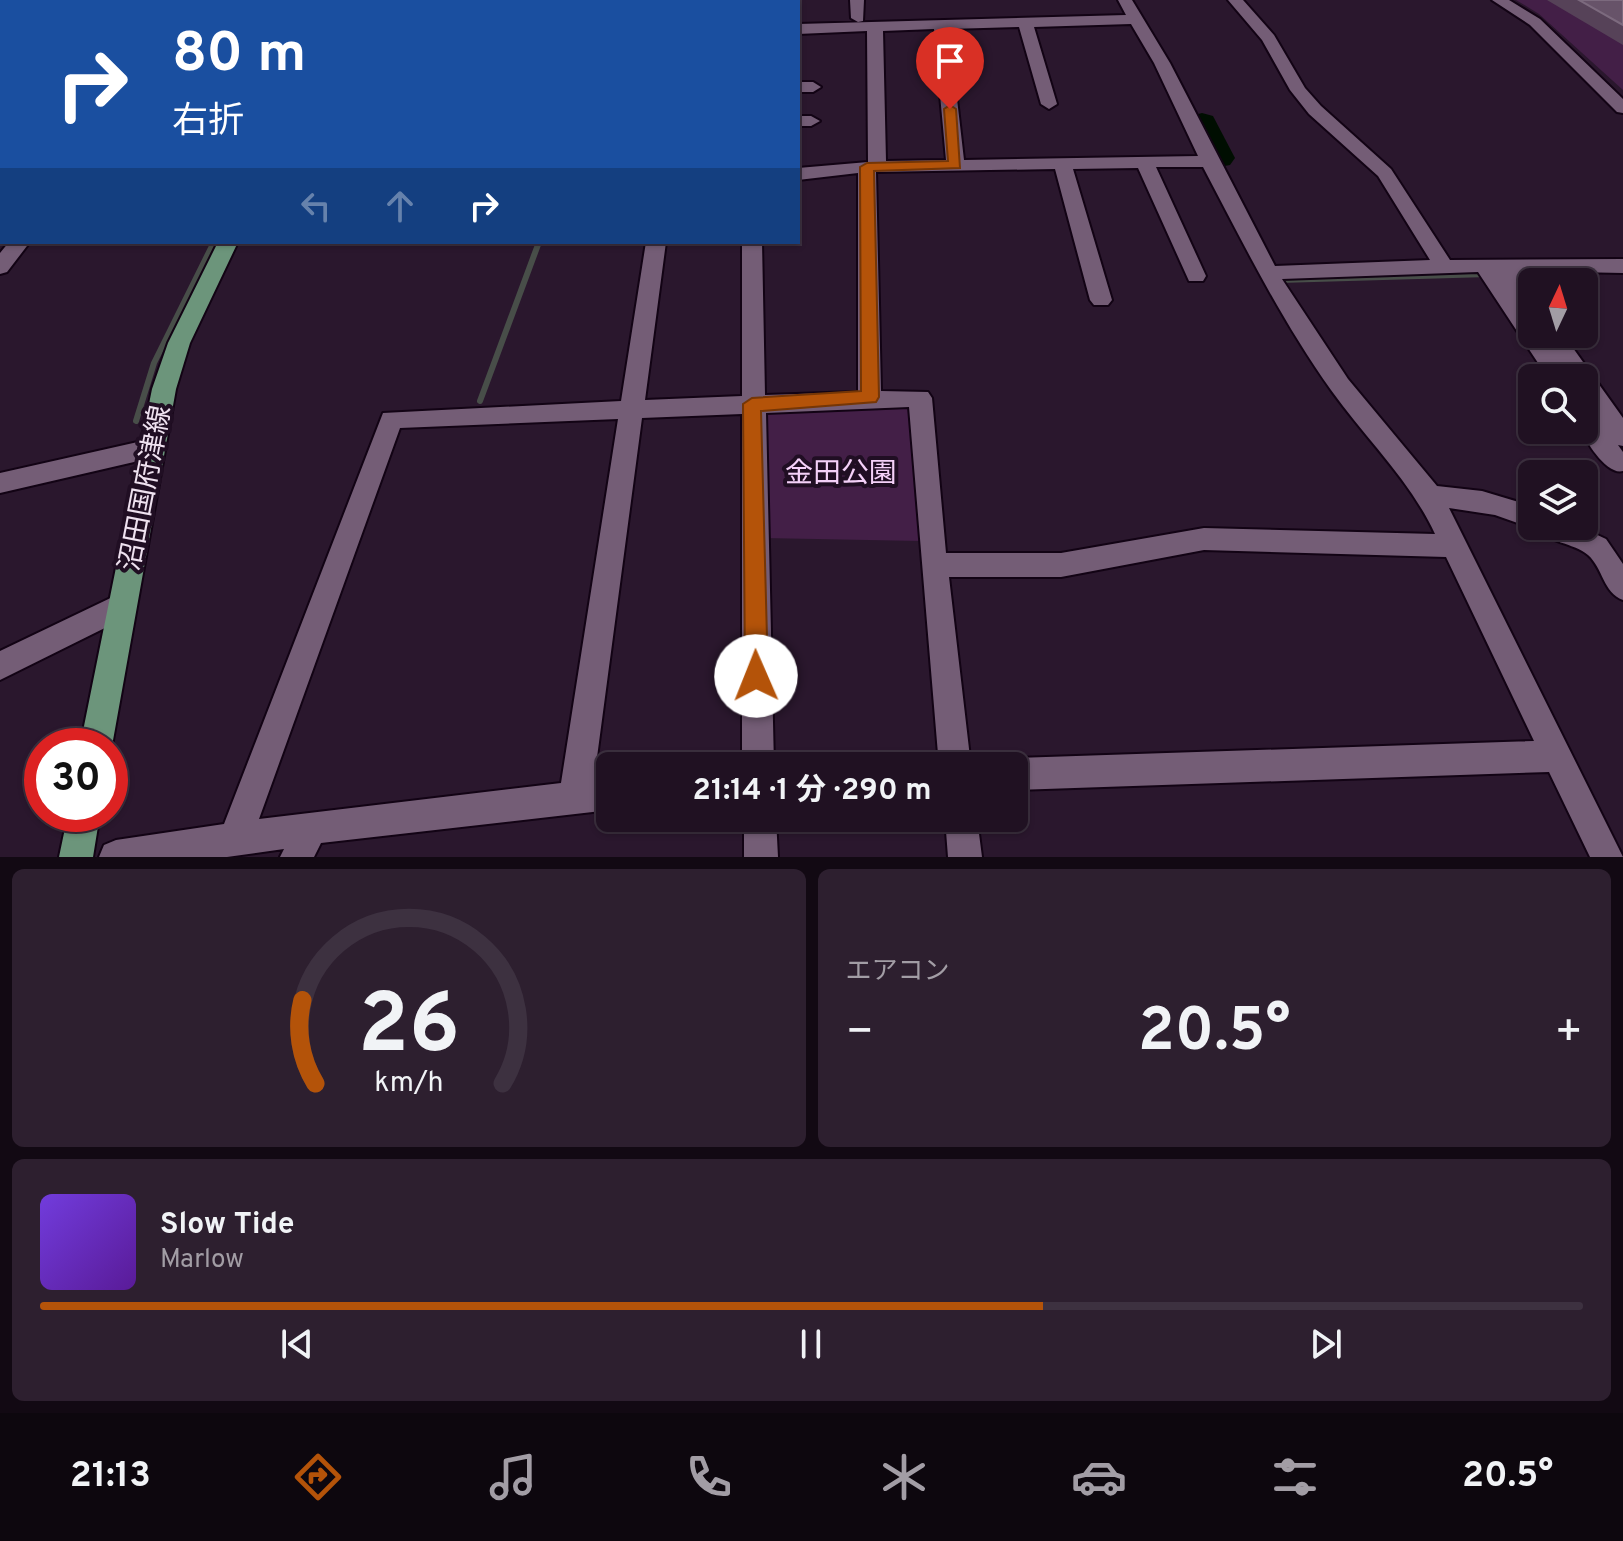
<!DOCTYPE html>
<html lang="ja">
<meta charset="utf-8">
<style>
:root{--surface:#201122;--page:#2d1f2f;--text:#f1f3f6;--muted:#a29da5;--line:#3d3140;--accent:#b45309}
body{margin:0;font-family:Overpass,"Noto Sans JP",sans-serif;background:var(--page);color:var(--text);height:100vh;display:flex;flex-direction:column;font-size:30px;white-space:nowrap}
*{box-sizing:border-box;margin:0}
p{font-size:26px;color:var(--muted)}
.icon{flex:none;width:44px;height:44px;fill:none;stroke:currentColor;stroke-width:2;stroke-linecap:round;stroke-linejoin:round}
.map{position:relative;height:857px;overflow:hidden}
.sheet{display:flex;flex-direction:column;gap:12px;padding:12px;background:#120913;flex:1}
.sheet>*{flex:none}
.banner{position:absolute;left:0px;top:0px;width:800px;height:244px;box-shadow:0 2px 6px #0004,0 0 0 2px var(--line);background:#1a4fa0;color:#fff;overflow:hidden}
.needle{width:52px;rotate:4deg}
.controls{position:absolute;left:1518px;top:268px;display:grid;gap:16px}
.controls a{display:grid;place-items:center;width:80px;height:80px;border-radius:12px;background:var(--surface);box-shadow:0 2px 6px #0004,0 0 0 2px var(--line);font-size:40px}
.speed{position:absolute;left:24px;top:728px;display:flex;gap:16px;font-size:40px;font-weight:700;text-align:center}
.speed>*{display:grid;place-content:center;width:104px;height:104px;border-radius:50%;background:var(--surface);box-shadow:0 2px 6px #0004,0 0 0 2px var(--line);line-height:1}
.speed .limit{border:12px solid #d22;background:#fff;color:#111}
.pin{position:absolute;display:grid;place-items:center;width:68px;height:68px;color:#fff;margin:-82px -34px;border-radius:50% 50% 50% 0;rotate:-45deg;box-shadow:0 0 8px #0007}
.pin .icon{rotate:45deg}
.me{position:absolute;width:88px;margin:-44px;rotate:359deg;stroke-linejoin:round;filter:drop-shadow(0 0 6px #0008)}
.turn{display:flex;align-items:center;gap:28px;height:168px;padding:0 40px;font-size:36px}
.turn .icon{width:104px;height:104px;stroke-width:2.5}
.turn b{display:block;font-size:56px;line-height:68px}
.lanes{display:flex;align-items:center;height:76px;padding:0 40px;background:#0003;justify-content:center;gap:40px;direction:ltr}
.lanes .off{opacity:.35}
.big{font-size:60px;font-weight:700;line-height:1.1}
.sheet .tile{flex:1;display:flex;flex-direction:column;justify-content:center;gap:12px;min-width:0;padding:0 28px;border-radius:12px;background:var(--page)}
.sheet .dial{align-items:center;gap:0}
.dial svg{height:208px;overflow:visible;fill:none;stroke:var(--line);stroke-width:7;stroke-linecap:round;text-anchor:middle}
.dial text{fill:var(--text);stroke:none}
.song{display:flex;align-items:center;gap:24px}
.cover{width:96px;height:96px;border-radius:12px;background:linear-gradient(135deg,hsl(260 70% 55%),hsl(270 70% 35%))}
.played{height:8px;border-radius:4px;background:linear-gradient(90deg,var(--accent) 65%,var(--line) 65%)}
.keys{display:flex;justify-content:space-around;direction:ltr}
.heat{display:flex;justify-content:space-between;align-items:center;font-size:44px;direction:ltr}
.sheet .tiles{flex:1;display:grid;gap:12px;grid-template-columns:1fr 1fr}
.tile:last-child{grid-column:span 2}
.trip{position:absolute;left:596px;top:752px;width:432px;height:80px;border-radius:12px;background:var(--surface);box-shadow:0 2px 6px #0004,0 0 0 2px var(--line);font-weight:700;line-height:80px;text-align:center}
.menu{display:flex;height:128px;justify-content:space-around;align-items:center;background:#0d070e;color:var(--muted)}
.menu .icon{width:56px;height:56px}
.menu .selected{color:var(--accent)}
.menu b{font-size:36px;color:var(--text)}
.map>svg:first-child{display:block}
</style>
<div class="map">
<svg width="1623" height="857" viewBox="0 0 1623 857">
<rect width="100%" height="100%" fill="#2a172d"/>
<path fill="#431f47" d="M1516 0H1623V90L1539 14Z
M913 403 921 541 763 538 761 406Z"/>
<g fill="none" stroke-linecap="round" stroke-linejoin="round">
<path stroke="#484e49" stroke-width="6" d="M1279 280 1488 274
M480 401 539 242
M136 421 154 363 214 242"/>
<path fill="#000e01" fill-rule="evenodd" d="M1202 113 1213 116 1235 158 1230 165 1219 167 1208 165 1187 122 1191 116Z"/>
<defs>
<path id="minor" d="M850 0H864L863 21 858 22 851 18Z
M1118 0H1132L1170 63 1275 266 1430 260 1378 176 1309 114 1290 90 1262 40 1228 0H1243L1274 35 1305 88 1321 106 1391 169 1450 260 1623 259V273L1519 271 1532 290V313L1527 312 1532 320V334H1563L1623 418V446L1618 445 1623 452V471C1608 476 1584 441 1583 430 1583 423 1584 413 1584 405L1589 407 1584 399V378H1548L1478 272 1282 279 1348 379 1437 486 1482 491 1532 506V526H1537L1532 528 1495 515 1449 508 1623 857H1590L1549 772 1014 790V766H1001L1014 758 1534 741 1446 557 1204 550 1061 577H949L971 766H939L909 407 766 413 774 766H742V414L642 418 594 780 610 778V810L321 843 314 857H280L284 849 227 857H99L104 845 116 840 224 824 383 413 621 401 646 242H666L645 400 742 396V242H762L765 395 858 392V173L798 180V168L868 162 867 31 798 34V24L1126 15ZM1131 24 1154 63 1198 156 964 160 949 29 1019 27 1041 104 1049 109 1057 104 1034 27ZM934 29 946 160 886 161 883 31ZM1156 167H1203C1243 243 1281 320 1331 390 1366 439 1410 480 1435 534L1204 528 1061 553H946L932 398 928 392 881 391 876 172 1055 169 1090 300 1094 305H1108L1112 300 1073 169 1138 168 1189 281H1203L1206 276ZM618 419 561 783 259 819 400 428Z
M1492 0H1509L1540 19 1623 99V113L1617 112 1530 25Z
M798 82H813L821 87 813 92H798Z
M0 112H2L0 125Z
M798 116H811L820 121 811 126H798Z
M0 221H2V233H0Z
M9 242H30L7 272 0 274V253Z
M151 439 160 442 163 449 160 456 0 493V473Z
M1538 526H1578L1606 539 1623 564V600C1603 593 1603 568 1588 555 1573 542 1547 544 1538 526Z
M121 593 131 597 135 606 131 615 0 680V651Z
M744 818H776L778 857H744Z
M945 818H977L982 857H948Z"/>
<path id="major" d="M218 242H238L190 343 176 389 112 746 110 750V746H80L152 389 168 343Z
M68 814H100L93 857H59Z"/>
</defs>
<use href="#minor" stroke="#120314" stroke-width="4"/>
<use href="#major" stroke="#120314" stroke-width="4"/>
<use href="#minor" fill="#745d76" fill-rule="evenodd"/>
<use href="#major" fill="#6c957b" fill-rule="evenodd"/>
<defs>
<path id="rail" d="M0 65 2 62
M0 81 2 78"/>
</defs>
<use href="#rail" stroke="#ad9eae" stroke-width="6"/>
<use href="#rail" stroke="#200e23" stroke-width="4" stroke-dasharray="13" stroke-linecap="butt"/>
</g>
<path fill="#564258" d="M1547 0H1623V45Z"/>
<path fill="#675369" stroke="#7c6a7e" stroke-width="2" d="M1579 0H1623V25Z"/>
<path fill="#b45309" stroke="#753606" stroke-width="2" d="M950 105 956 109 960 168 874 171 879 397 876 402 761 411 768 676 764 683 756 686 748 683 745 676 743 404 752 398 861 391 860 167 867 163 948 161 944 109Z"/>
<g text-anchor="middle" stroke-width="8" stroke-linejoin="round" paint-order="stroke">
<g font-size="28" fill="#f4d0f8" stroke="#200e23">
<text x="841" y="482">金田公園</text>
</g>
<g font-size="28" fill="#efe2f0" stroke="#200e23">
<text transform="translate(144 488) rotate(-79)" y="10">沼田国府津線</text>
</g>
</g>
</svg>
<div class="controls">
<a><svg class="needle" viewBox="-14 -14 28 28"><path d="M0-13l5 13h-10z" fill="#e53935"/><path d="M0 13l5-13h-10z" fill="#a29da5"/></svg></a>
<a><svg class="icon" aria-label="search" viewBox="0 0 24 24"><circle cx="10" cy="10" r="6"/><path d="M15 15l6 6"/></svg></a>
<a><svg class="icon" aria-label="layers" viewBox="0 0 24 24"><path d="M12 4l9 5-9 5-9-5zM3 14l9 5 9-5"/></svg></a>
</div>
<div class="speed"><div class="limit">30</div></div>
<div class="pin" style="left:950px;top:109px;background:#d93025"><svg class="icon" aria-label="arrive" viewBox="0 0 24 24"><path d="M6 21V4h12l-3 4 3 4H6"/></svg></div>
<svg class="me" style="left:756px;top:676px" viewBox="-20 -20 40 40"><circle r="19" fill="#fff"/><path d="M0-13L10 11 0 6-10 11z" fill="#b45309"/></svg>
<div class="trip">21:14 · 1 分 · 290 m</div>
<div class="banner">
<div class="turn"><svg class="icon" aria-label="right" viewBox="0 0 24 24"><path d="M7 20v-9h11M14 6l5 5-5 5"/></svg><div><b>80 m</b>右折</div></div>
<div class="lanes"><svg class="icon off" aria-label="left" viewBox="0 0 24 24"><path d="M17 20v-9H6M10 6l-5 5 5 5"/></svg><svg class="icon off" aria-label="ahead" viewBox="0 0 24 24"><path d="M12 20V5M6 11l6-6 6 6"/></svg><svg class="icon" aria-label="right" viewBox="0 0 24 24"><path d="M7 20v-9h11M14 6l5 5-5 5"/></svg></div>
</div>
</div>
<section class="sheet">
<div class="tiles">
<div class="tile dial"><svg viewBox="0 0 100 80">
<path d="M14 69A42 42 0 1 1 86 69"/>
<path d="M14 69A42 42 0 0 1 9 37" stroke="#b45309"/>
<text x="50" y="56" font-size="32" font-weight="700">26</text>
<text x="50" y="72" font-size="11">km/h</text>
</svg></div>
<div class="tile"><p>エアコン</p>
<div class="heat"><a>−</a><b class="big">20.5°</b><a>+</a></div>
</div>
<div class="tile">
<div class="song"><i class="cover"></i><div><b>Slow Tide</b><p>Marlow</p></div></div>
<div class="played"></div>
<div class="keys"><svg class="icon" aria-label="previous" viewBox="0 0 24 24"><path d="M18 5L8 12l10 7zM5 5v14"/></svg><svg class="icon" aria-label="pause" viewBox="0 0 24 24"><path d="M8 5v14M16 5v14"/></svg><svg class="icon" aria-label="next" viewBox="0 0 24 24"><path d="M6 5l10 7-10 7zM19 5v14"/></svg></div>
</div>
</div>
</section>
<nav class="menu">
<b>21:13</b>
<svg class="icon selected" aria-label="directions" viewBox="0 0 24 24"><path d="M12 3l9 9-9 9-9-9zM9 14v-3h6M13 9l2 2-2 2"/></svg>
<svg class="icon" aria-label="music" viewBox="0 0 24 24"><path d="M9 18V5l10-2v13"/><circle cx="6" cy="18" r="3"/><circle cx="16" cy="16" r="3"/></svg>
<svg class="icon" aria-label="phone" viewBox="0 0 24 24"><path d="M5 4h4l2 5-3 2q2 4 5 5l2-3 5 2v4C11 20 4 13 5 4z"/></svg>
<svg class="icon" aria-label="climate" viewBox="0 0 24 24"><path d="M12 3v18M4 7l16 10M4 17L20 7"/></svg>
<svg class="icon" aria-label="car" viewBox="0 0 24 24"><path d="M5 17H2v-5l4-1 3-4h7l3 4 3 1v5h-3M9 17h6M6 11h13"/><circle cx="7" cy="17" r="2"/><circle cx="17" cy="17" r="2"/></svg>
<svg class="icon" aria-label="filters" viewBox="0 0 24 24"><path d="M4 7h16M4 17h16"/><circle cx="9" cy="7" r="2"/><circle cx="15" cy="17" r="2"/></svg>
<b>20.5°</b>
</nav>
